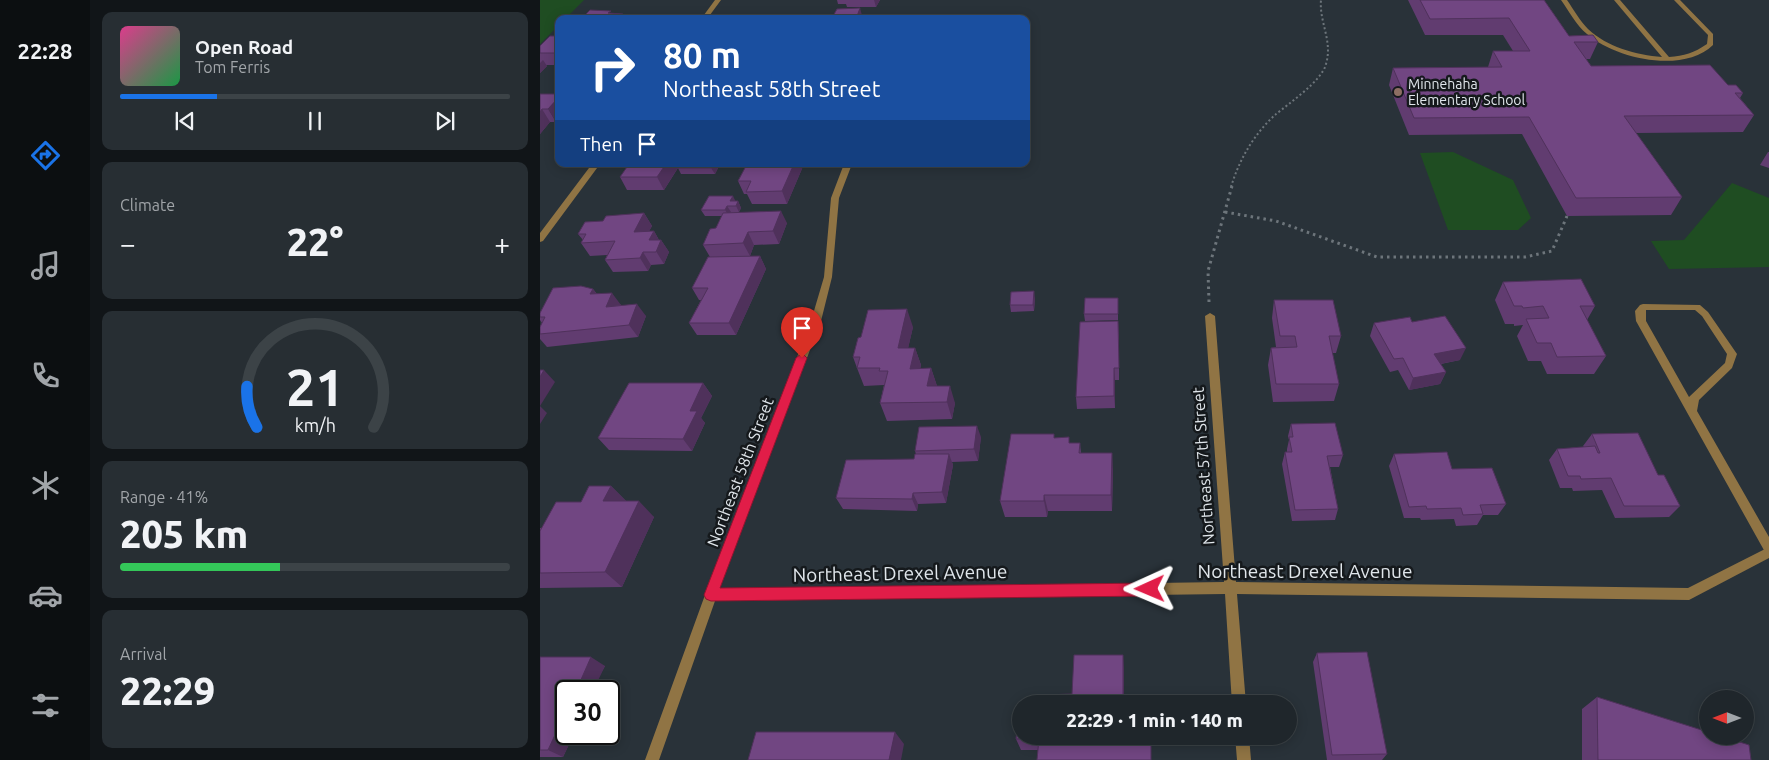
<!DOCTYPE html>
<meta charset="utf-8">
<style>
:root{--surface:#1f262b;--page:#272e33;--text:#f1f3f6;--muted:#a1a5a9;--line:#3c4347;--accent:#1a73e8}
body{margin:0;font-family:Ubuntu,sans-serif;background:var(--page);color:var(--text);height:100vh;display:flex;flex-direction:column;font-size:19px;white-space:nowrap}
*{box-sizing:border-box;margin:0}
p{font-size:16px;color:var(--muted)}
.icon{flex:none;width:28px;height:28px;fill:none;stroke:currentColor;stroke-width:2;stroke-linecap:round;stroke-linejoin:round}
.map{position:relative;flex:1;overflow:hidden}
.drawer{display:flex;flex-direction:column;gap:12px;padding:12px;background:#111518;width:450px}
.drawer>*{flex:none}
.guide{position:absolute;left:15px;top:15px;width:475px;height:152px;border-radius:10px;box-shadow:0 2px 12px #0003,0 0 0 1px var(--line);background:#1a4fa0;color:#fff;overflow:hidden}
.needle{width:32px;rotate:270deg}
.tools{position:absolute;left:1159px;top:690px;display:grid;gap:10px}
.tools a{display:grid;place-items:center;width:55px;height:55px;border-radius:50%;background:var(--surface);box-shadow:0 2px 12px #0003,0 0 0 1px var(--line);font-size:25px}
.speed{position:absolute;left:15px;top:680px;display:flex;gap:10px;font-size:25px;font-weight:700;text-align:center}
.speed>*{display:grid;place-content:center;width:65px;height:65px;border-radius:50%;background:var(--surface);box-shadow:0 2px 12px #0003,0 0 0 1px var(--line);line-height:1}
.speed .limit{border:2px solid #111;border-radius:8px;background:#fff;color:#111}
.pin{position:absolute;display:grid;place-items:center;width:42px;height:42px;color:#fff;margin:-51px -21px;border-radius:50% 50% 50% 0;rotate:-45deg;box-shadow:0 0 5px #0007}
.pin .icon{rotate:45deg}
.me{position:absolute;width:55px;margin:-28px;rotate:269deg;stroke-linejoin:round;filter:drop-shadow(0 0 4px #0008)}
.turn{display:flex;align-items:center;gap:18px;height:105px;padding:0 25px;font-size:22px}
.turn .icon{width:65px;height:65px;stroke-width:2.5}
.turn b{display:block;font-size:35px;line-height:42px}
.then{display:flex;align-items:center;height:48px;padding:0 25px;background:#0003;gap:10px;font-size:19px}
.big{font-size:38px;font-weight:800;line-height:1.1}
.drawer .tile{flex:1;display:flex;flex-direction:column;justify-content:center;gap:8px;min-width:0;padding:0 18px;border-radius:10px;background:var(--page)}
.drawer .dial{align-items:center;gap:0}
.dial svg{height:130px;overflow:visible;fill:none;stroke:var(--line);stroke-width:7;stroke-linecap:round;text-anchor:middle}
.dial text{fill:var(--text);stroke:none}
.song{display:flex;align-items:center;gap:15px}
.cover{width:60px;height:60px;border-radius:8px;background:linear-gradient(135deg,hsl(330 70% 55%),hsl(140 70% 35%))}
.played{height:5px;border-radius:2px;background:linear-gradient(90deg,var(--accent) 25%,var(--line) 25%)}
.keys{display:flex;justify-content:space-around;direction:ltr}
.heat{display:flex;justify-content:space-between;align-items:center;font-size:28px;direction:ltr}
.charge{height:8px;border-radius:4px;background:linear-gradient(90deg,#34c759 41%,var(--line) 0)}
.trip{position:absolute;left:472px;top:695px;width:285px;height:50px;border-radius:25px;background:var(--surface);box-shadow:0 2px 12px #0003,0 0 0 1px var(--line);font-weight:800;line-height:50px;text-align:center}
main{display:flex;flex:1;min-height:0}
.menu{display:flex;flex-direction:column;width:90px;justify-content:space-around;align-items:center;background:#0c0f11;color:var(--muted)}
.menu .icon{width:35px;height:35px}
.menu .active{color:var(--accent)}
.menu b{font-size:22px;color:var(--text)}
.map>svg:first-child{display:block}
</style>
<main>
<nav class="menu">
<b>22:28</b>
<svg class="icon active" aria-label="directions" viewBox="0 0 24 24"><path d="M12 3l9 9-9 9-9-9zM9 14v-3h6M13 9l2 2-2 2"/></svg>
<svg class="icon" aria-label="music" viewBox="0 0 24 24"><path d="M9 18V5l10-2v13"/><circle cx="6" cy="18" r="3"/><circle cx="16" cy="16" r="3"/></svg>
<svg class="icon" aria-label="phone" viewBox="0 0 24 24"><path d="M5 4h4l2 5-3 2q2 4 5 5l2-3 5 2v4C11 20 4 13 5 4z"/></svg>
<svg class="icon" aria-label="climate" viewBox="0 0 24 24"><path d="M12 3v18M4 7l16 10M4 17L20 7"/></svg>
<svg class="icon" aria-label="car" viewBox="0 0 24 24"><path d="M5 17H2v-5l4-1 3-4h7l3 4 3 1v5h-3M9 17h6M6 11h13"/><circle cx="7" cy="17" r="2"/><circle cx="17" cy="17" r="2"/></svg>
<svg class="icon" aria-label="filters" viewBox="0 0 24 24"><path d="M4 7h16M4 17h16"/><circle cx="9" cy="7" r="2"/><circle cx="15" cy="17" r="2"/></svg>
</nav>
<section class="drawer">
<div class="tile">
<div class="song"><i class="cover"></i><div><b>Open Road</b><p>Tom Ferris</p></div></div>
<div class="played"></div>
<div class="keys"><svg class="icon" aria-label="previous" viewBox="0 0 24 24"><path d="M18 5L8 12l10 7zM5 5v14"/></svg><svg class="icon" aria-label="pause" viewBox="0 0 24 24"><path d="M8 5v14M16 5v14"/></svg><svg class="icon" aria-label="next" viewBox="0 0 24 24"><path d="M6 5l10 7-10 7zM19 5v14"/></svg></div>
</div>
<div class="tile"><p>Climate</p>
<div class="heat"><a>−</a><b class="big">22°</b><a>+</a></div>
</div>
<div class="tile dial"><svg viewBox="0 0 100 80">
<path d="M14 69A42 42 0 1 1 86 69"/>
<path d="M14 69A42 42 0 0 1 8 44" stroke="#1a73e8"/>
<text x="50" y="56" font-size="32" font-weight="700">21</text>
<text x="50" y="72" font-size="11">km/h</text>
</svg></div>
<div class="tile"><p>Range · 41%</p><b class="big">205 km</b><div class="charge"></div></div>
<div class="tile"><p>Arrival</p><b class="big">22:29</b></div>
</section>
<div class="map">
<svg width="1229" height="760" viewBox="0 0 1229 760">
<rect width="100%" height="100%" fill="#293239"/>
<path fill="#1f4d22" d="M0 0H44L25 19H19V25L0 44Z
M913 152 973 180 991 218 978 230H908L880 153Z
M1192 183 1229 198V267L1129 269 1111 241 1144 240Z"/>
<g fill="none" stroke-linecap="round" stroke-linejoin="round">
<path stroke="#6d757b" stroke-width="2" stroke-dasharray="2 2.5" stroke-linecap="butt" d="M691 187C699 160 714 134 735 115 748 104 782 81 786 64 793 41 779 22 781 0"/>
<path stroke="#6d757b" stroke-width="3" stroke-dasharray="2.5 4" stroke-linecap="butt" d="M685 212 736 221 837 257H985L1012 251 1027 216
M669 302 668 271 692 186"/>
<path fill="#907444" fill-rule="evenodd" d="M1021 0H1027C1034 10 1040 21 1048 29 1067 47 1096 55 1122 57L1074 0H1080L1129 57C1144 56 1154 53 1167 44L1168 35 1134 0H1140L1173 34V45C1143 74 1076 59 1047 34 1036 25 1029 11 1021 0Z
M1103 304 1160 305 1168 312 1197 354 1192 368 1159 400 1157 411 1229 537V553L1225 552 1096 321 1095 311 1100 305ZM1106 310H1155L1162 316 1187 354 1185 363 1149 397 1106 321Z"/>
<path fill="#907444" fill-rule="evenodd" d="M175 0H181L167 19H161Z
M52 164H60L3 241 0 242V233Z
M304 164H312L299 198 292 277 281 321 179 589 684 582 665 316 670 313 675 316 696 582 1148 588 1229 547V558L1149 600 697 594 706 704H692L685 594 175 601 119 760H105L165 595 271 321 284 277 291 198Z
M695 736H709L711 760H697Z"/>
</g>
<path fill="#613c70" d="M297 0H340L336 7H307L306 4H298Z
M868 0H1004L1029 36 1058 42 1050 59H1046L1051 66 1188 85 1203 93 1200 98 1214 115 1203 132 1096 133 1142 197 1131 215 1027 216 982 134 869 135 849 85 853 68 948 67 953 51H973L963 35H885Z
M19 36V65H6L7 66 0 73V46Z
M0 94 16 122H10L0 134Z
M1228 152H1229V168L1220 165Z
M180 164 175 174H141L138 168 124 190H87L80 177 139 166Z
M264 164 247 204H212L207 194H204L198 181Z
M196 201H198L201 208 199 212 247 223 239 244 214 245 210 256 187 257 220 256 226 269 196 335H157L149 323 161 300H159L152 288 170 257 163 245 176 228 182 216H165L161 210Z
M104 213 112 226 109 231H114L119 240H121L129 252 124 264 111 265 108 271 73 272 65 260 67 255 50 256 41 243 43 240 38 234 63 221Z
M963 282 1055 306 1047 320 1066 356 1054 374H1007L1001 361H988L977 336 983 325 974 326V324H965L955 300Z
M53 289 57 294 106 316 98 337 7 347 0 339V327L2 323 0 320V313Z
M495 298 494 311 471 312 470 305Z
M578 298V320L545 321 544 314Z
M734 300 801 336 796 353H792L799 384 794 401 733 402 728 365 731 348 736 347 732 318Z
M872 322 920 360 901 364 906 372 900 384 869 390 858 370 850 372 830 336 834 323Z
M373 327 368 348H375L381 365 380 369 391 368 397 386 415 403 412 419 347 421 340 403 344 385 324 386 317 368 313 357Z
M579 333V380H575V408L537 409 536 397Z
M163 383 172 396 161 418 165 423 152 451 69 450 58 438Z
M751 424 803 455 799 467H790L798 509 795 520 752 521 742 464 745 452H747V449L749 440 748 436Z
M1052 434 1118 475 1140 506 1129 517 1075 518 1062 490 1033 491 1032 488H1020L1009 460 1017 449 1044 447 1043 446Z
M441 437 438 461 412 462 413 465 406 503 378 504 377 511 303 509 296 498 374 459 376 454 375 451Z
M515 438 530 443H540L541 453 573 469 572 511H508L507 517H465L460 501Z
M854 454 912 469 966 504 958 515H943L937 525 916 526 914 519 881 520 880 518H864L849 466Z
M71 486 86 501 114 517 82 587 0 588V528H2L41 502Z
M777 653 847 754 842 760H787L773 662Z
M0 657 65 666 26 734H34L23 757H0Z
M1057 697 1211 760H1042V709Z
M481 736H611L498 750H481L476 739Z"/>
<path fill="#4f315b" d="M334 0H340L336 7Z
M320 8 323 19H316Z
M3 60 7 66 0 73V63Z
M19 97V118L16 122 8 109Z
M2 109 10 122 0 134V112Z
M126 164H138L139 166 124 190 117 177Z
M173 164H180L175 174 171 168Z
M254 164H264L247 204 242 191Z
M193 196 196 202 190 201Z
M198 201 201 208 199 212 196 206Z
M187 206 191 212 189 216 185 210Z
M241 211 247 223 239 244 233 231Z
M104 213 112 226 102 245 94 232Z
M114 231 120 242 121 240 129 252 124 264 109 240Z
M208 232 214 245 210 256 203 243Z
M103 252 111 265 108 271 100 258Z
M220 256 226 269 196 335 189 323Z
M53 289 62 301 50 294Z
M494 291 495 298 494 311 493 305Z
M72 293 81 305 66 307Z
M97 304 106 316 98 337 89 325Z
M367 309 373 327 364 366 358 348Z
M578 321 579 333V380V368Z
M375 348 381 365 377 386 370 369Z
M926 348 920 360 889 366 894 354Z
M391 368 397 386 393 403 387 386Z
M574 368 575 380V408L574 396Z
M4 370 15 382 0 406 7 413 0 424V377Z
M906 372 900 384 869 390 873 378Z
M163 383 172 396 161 418 165 423 152 451 143 439 150 411Z
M410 386 415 403 412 419 407 402Z
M437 426 441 437 438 461 434 449Z
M572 453 573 469 572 511 571 495Z
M409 454 413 465 406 503 402 492Z
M71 486 87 502 63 501Z
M373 493 378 504 377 511 372 499Z
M504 495 508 511 507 517 504 501Z
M99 501 114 517 82 587 65 572Z
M583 655 584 668V704L583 698Z
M51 657 65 666 53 691H36Z
M26 711V734H34L23 757 8 750Z
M355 732 364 744 361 760H349Z"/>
<path fill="#714682" stroke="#4f315b" d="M880 0H1004L1029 36 1053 35 1058 42H1034L1051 66 1170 65 1188 85H1196L1203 93H1195L1214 115 1084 116 1142 197 1036 198 989 117 874 118 853 68 962 67 953 51H990L969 18 890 19Z
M320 8 316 19H278L279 17 293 16 297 9Z
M50 10 71 11 68 13 83 14 81 16H86L83 19H41Z
M10 36H19V53H0V46Z
M0 94H19V97L8 109H2L0 112Z
M89 164H126L117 177H80Z
M140 164H173L171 168H138Z
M207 164H254L242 191 206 192 211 181H198Z
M169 196H193L190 201H198L196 206H187L185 210H161Z
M241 211 233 231 208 232 203 243 163 245 170 229 176 228 183 213Z
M104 213 94 232 114 231 109 240H121L116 252H103L100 258 65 260 75 241 41 243 46 234H38L45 222 63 221 66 216Z
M220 256 189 323H149L168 288H152L168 257Z
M1041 279 1055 306H1040L1066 356 1017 357 1011 343H997L986 319 1009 318 1003 306 983 308 982 306H974L963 282Z
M41 286 53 289 50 294 72 293 66 307 97 304 89 325 0 334V327L5 317H0V313L13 288Z
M494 291 493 305H470L471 292Z
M545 298H578V314H544Z
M734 300H793L801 336H789L799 384H736L731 348 757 347 755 336H740Z
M367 309 358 348H375L370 369 391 368 387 386H410L407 402 340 403 348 371H339L340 368H317L320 357H313L318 338 321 337 328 310Z
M905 316 926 348 894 354 906 372 873 378 863 358 854 359 834 323 870 317 872 322Z
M578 321 579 368H574V396L536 397 540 322Z
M0 370H4L0 377Z
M89 383H163L150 411H157L143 439 58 438Z
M795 423 803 455 787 456 798 509 755 510 745 452H752L749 437H753L751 424Z
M437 426 434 449 375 451 379 427Z
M1098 433 1118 475H1124L1140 506H1084L1071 478 1041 479 1040 476H1028L1017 449 1055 446 1058 453H1060L1052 434Z
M471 434H514V438L529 437V443H540L539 453H572L571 495H504V501H460Z
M907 452 912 469 952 468 966 504 940 505 943 514 923 515 921 508 887 509 886 506 869 507 854 454Z
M375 454H409L402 492 373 493 372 499 296 498 306 460 374 459Z
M49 486H71L63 501H99L65 572 0 573V531L16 502H41Z
M827 652 847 754 792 755 777 653Z
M534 655H583V698H598L599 704H503L504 695 532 694Z
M0 657H51L36 691H26V711L8 750H0Z
M1057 697 1168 732V736H1181L1209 745 1211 760H1058Z
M479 709H481V736H611V760H497L499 738 476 739Z
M216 732H355L349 760H208Z"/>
<path fill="#e11d48" stroke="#92132f" d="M262 353 267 358 180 588 610 583 615 585 617 589 615 594 610 596 171 601 166 599 164 595 256 358Z"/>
<circle fill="#8d6e63" stroke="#15191c" stroke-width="2" cx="858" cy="92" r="5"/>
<g text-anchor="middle" stroke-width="5" stroke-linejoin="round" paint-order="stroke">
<g font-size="14" fill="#e0e6eb" stroke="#15191c" text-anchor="start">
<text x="868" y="89">Minnehaha<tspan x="868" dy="16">Elementary School</tspan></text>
</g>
<g font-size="16" fill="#e0e6eb" stroke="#15191c">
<text transform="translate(663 466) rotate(-94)" y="6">Northeast 57th Street</text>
<text transform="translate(200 472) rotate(-69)" y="6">Northeast 58th Street</text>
</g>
<g font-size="19" fill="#e0e6eb" stroke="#15191c">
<text x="765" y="578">Northeast Drexel Avenue</text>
<text transform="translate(360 573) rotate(-1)" y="7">Northeast Drexel Avenue</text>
</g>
</g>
</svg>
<div class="tools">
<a><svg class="needle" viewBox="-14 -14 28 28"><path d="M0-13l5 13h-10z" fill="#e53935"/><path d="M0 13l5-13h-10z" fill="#a1a5a9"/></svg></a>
</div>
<div class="speed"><div class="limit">30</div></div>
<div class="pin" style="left:262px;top:358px;background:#d93025"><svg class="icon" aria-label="arrive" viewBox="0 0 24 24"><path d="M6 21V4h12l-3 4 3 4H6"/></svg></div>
<svg class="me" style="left:610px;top:589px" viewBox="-20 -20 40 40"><path d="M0-17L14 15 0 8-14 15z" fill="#e11d48" stroke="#fff" stroke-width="4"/></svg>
<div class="trip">22:29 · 1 min · 140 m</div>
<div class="guide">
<div class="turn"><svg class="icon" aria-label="right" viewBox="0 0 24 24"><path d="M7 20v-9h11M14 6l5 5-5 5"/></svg><div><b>80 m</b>Northeast 58th Street</div></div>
<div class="then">Then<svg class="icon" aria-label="arrive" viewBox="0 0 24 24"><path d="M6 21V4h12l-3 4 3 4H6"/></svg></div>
</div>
</div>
</main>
